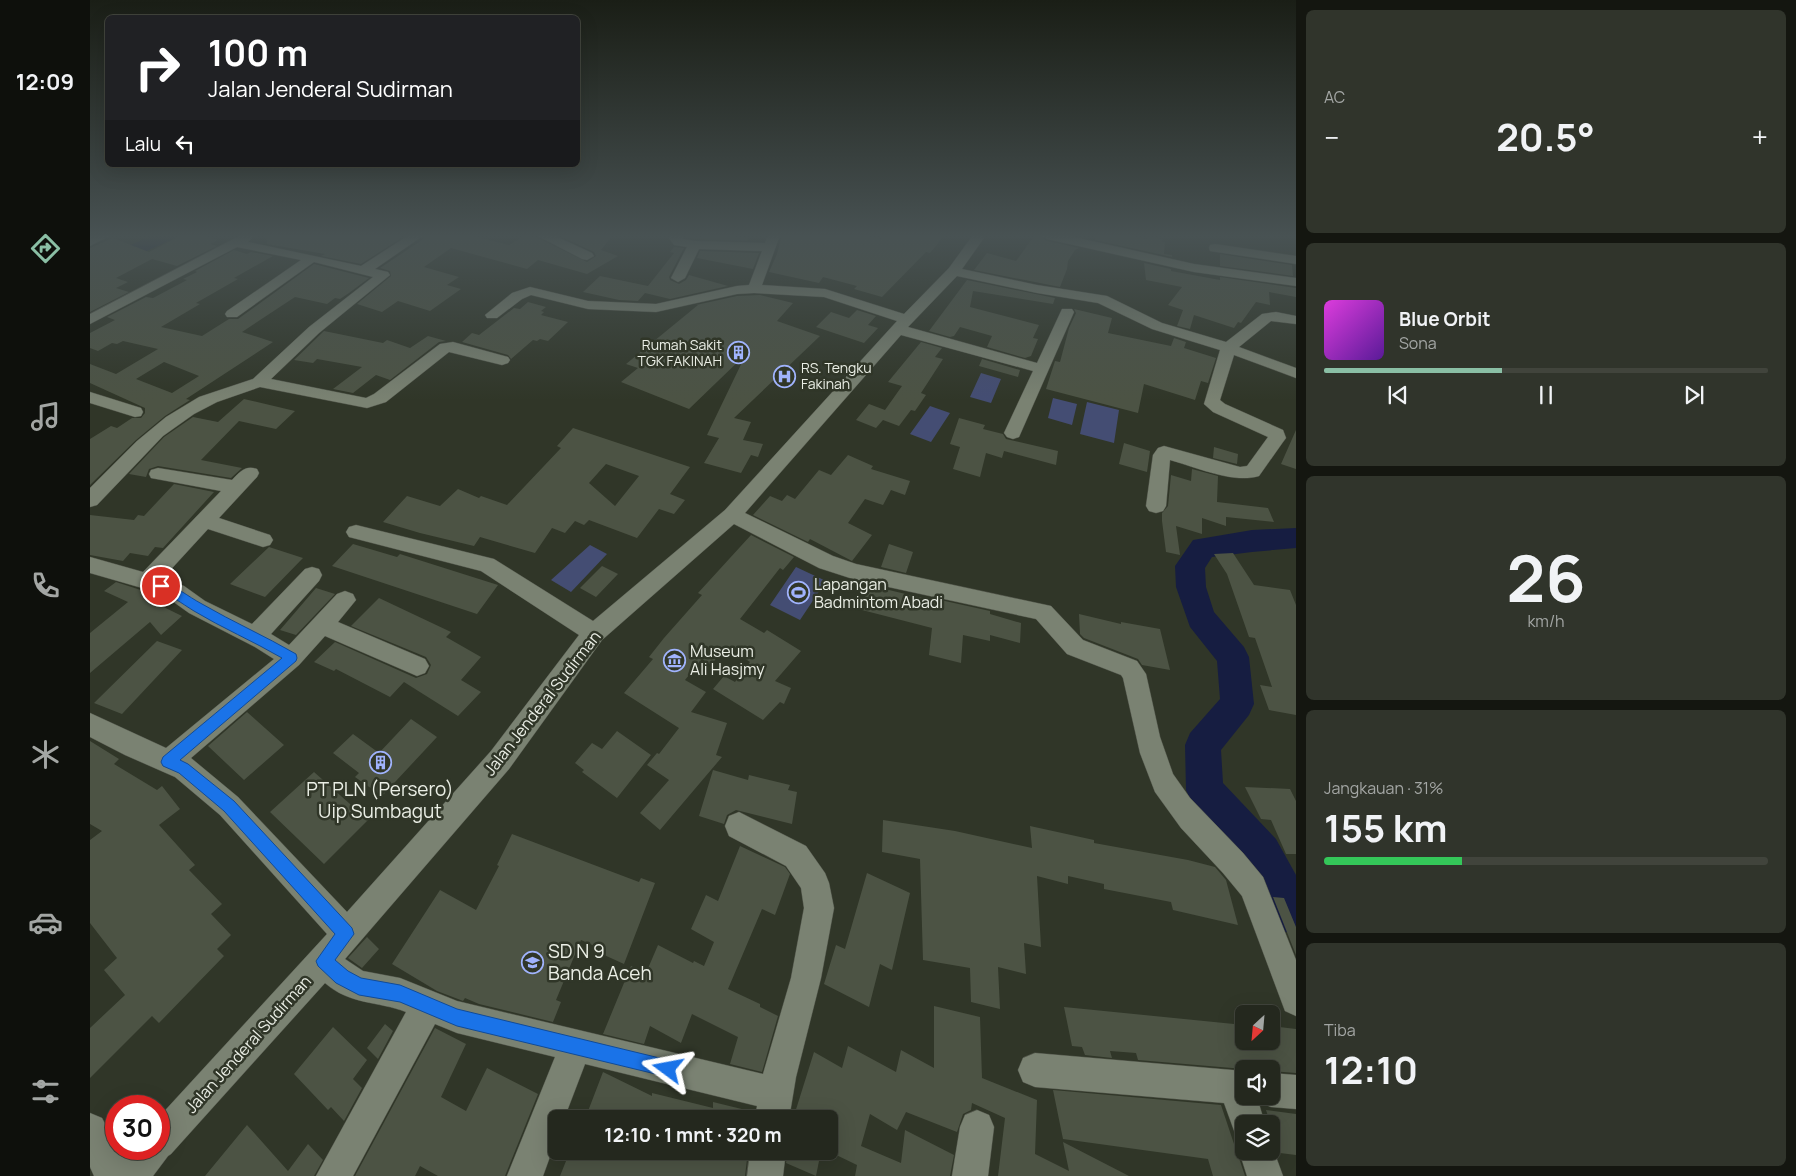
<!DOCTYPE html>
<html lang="id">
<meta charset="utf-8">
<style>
:root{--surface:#24281e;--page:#30342b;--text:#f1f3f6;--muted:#a3a6a4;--line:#41443c;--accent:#8abfa5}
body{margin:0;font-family:Manrope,sans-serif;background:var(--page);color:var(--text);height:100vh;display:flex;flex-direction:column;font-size:19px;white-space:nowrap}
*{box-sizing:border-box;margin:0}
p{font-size:16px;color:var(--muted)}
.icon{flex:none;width:28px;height:28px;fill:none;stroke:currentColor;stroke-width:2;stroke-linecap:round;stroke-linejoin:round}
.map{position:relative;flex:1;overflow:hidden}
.sheet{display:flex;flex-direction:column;gap:10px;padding:10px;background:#141610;width:500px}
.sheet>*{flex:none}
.guide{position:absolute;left:15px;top:15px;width:475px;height:152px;border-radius:8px;box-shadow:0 5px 20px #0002,0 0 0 1px var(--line);background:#202124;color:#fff;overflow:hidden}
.needle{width:32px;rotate:206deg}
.buttons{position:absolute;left:1145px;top:1005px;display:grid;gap:10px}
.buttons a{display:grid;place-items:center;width:45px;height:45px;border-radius:8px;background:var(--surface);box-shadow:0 5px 20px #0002,0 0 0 1px var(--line);font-size:25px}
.speed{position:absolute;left:15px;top:1095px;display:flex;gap:10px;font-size:25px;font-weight:700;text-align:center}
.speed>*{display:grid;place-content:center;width:65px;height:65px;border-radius:50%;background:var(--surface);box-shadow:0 5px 20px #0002,0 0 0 1px var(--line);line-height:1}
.speed .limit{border:8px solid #d22;background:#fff;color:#111}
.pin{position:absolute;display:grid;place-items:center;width:42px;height:42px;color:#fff;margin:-21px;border:2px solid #fff;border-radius:50%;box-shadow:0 1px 5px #0007}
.me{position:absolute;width:55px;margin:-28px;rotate:283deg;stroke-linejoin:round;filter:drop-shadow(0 0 4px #0008)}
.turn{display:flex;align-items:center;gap:18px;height:105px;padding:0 20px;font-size:22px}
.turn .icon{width:65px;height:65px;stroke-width:2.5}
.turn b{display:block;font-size:35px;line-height:42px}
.then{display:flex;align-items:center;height:48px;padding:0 20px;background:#0003;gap:10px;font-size:19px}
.big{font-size:38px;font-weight:700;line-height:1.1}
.sheet .tile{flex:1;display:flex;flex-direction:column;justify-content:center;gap:8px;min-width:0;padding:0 18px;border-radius:8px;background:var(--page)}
.sheet .dial{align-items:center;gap:0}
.dial b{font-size:65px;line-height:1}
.song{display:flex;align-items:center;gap:15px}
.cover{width:60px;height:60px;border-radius:8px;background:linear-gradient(135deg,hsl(300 70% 55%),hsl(270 70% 35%))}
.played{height:5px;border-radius:2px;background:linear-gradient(90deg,var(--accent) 40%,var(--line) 40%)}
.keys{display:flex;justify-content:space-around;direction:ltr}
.heat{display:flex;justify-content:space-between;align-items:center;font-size:28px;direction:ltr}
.charge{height:8px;border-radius:4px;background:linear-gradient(90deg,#34c759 31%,var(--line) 0)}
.trip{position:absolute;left:458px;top:1110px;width:290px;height:50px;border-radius:8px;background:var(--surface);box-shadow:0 5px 20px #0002,0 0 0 1px var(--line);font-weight:700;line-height:50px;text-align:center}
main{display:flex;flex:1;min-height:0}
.menu{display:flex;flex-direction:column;width:90px;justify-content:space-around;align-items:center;background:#0e100c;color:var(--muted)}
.menu .icon{width:35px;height:35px}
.menu .current{color:var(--accent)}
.menu b{font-size:22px;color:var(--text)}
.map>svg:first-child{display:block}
</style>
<main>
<nav class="menu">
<b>12:09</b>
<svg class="icon current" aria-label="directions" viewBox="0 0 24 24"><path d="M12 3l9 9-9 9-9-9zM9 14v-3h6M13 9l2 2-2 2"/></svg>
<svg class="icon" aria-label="music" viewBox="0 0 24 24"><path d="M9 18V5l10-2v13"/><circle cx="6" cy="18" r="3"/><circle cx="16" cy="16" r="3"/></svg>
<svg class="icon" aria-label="phone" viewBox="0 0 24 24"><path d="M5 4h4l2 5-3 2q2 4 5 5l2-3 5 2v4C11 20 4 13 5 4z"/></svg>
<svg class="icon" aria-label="climate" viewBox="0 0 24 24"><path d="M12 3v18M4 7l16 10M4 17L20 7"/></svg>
<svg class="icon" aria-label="car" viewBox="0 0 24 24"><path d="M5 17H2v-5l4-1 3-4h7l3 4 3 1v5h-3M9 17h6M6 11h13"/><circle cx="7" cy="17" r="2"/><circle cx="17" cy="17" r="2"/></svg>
<svg class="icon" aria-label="filters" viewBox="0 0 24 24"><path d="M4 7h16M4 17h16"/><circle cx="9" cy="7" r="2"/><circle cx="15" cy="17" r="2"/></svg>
</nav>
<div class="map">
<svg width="1206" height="1176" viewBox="0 0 1206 1176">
<rect width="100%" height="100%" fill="#303628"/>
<path fill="#444d73" d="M891 373 911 379 901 403 880 397Z
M963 398 987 404 982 425 958 418Z
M997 402 1029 410 1024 443 990 434Z
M840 406 860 413 841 442 820 434Z
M500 545 517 554 481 592 461 580Z
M706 567 736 581 710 620 680 605Z"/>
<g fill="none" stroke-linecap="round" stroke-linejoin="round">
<path fill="#161d41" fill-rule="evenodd" d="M62 235H86L83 239 0 277V264Z
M1206 528V548L1162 552 1122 557 1115 568 1116 587 1124 612 1154 647 1159 657 1164 704 1159 715 1131 750 1133 783 1186 839 1206 875V936L1191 930 1158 867 1102 803 1096 790 1095 745 1100 733 1130 699 1127 661 1100 627 1086 587 1085 566 1103 540 1162 530Z"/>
</g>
<path fill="#4c5344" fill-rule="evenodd" d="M92 235H111L128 240 120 244 127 246 87 266 62 259 26 278 38 282 26 288 39 292 0 312V248L23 238 59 252Z
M176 235H307L313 237 271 264 231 256 235 254 177 244Z
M336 235H379L419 245 436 235 448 238 497 262 506 256 504 252 468 235H523L511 250 528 256 497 274 448 260 437 269 361 248 334 267 369 277 357 285 371 289 340 311 308 301 292 312 267 304 301 276 300 271 290 268 332 240Z
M595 235 613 237 616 235H630L658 238 657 241 605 239 595 237Z
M692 235H773L792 239V235H855L840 253 836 252 792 297 764 289 767 286 733 277 729 283 679 272 687 254Z
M945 235H949L957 241 989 248 985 250 978 261 977 269 970 287 884 270 897 253 926 261Z
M1005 235H1036L1057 239V236L1073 239 1072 242H1075L1074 254 1082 255V257L1005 240Z
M584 247 594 248 579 277 580 280 589 284 596 280 599 275 638 286 580 299 555 293 548 301 529 300 493 292 510 276 558 286 584 253 580 252Z
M144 250 157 254 161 252 183 256 144 278 148 279 106 303 110 304 71 327 112 336 139 319H148L224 264 279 278 259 293 250 299 245 298 237 304 205 297 152 332 183 342 96 399 100 400 75 416 46 440 0 485V439L21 426 27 428 42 418H51L55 413V408L0 383V364L26 374 68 349 33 341 27 344 22 343 8 351 0 348V333L25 320 17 317 56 297 63 298 97 280 93 279 107 272 105 271ZM74 362 109 376 82 393 46 379Z
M610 251 669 253 663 269 607 258Z
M1130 254 1202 265 1203 276 1130 266Z
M1054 263 1081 269V271L1130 280V277L1206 288V297L1179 292 1180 305 1166 302 1151 323 1148 322 1144 328 1104 315 1100 329 1087 326 1093 310 1078 305 1092 287 1056 280Z
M877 280 965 298 963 304 883 291 880 307 949 325 943 338 948 339 941 356 935 358 897 347 902 336 870 327 864 336 860 337 839 331Z
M670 295 703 303 687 321 730 336 644 418 661 422 653 440 673 444 668 457 661 455 651 473 614 463 629 438 617 435 656 354 599 409 531 382 548 368 536 364 608 305H606L647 296Z
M438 302 456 307 451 311 454 312 451 315 478 322 458 341 450 339 447 341 443 340 421 359 418 355 372 342 382 333 389 335 424 308 430 309Z
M984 309 1022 318 1018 333 1081 346 1084 338 1096 342 1094 348 1126 358 1118 383 1111 381 1105 400 1054 384 1048 413 956 389 965 361 970 362 979 328 986 313Z
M767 310 786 316 778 325 788 328 774 343 726 327 741 312 759 318Z
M234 331 293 343 297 340 320 348 338 336 356 341 349 342 300 380 286 375 263 393 243 389 272 367 227 359 223 363 204 360Z
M831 342 852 348 845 357 853 359 831 393 836 395 825 411 821 410 809 426 793 420 786 428 766 420 779 404 795 410 812 386 798 382Z
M892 359 930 370 928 377 889 366Z
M154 399 205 411 186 429 149 421 111 460 152 468 141 478 68 466 59 469 56 477 39 474 74 437 103 417 128 422Z
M869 418 895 425 893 429 913 434 916 439 968 451 966 465 914 451 912 458 896 453 890 477 863 469 870 447 860 444Z
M483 428 600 467 580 494 595 500 584 514 569 509 547 538 499 520 494 525 485 521 475 533 462 528 445 553 390 537 384 546 330 533 293 522 317 496 350 506 368 489 389 498 391 496 417 505 471 448 467 446ZM516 464 549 476 525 506 499 483Z
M1206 430V469L1191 464Z
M1034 443 1060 451 1057 472 1029 464Z
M1124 447 1148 454 1147 464 1123 458Z
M758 455 783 466 781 469 820 481 815 495 801 490 793 505 775 499 758 523 782 535 762 561 720 539 718 542 663 515 680 496 692 501 697 495 705 499 729 470 741 475Z
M1102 469 1128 476 1127 502 1178 508 1184 522 1136 517V526L1112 518V534L1086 526 1090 555 1076 552 1072 521V513L1078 506 1081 475 1101 481Z
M84 484 124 492 73 548 65 547 58 556 40 553 33 561 0 555V515L44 520 48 515 54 516Z
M661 535 704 557 693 570 690 568 650 619 674 633 677 630 711 651 685 681 701 688 694 704 690 702 673 720 623 689 634 676 645 682 660 662 636 646 621 665 612 659 595 680 616 692 601 712 637 723 626 755 632 757 570 830 550 813 579 780 557 765 567 753 569 754 589 728 534 693 563 659 559 657 574 638 612 595 608 593Z
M263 544 307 557 310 554 408 585 387 614 242 566Z
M799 544 823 552 816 573 791 567Z
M179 547 213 558 175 597 140 584Z
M1143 553 1164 585 1200 590 1206 605V715L1179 710 1170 685 1182 687 1165 638 1159 637 1137 574 1124 554Z
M512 566 528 574 506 597 490 588Z
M26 582 60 593 55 598 92 616 71 635 60 622 0 673V633L38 602 14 591Z
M778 585 845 601 846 599 900 611V614L931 623 930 643 900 635V641L873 635 871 663 839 655 842 628 772 610Z
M226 588 245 594 206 635 190 630Z
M289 598 361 632 356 637 391 657 371 680 391 692 368 716 314 682 300 697 246 669 244 671 224 662 245 642 326 678 337 674 341 665 336 657 261 626Z
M989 614 1031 624V622L1070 629 1080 670 1052 665 1048 659 994 638 990 634Z
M67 641 92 650 32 714 4 703Z
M157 712 194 745 154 780 118 746Z
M321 719 347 737 292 796 265 777 269 773 243 753 263 734 289 753Z
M527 731 561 755 527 798 492 772 494 770 485 763 502 743 512 749Z
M0 741 29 759 24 764 67 790 72 786 90 809 69 825 105 865 99 870 132 904 121 914 141 935 127 949 134 956 69 1023 62 1016 0 1078V1028L35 995 14 970 27 958 0 923V840L12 831 0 824Z
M623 770 658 780 659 775 700 785 698 790 707 792 702 824 646 810 637 815 634 824 609 816Z
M224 772 278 820 234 864 180 812Z
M1155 787 1200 789 1206 801V854H1196L1181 820 1171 819Z
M793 820 865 831 942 848 940 826 1004 840V843L1098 860 1125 867 1136 880 1148 925 1083 910 1081 902 1014 889V884L978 876V884L947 876 951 947 934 943 936 974 908 967 910 1009 881 1002 880 968 833 960 830 859 792 852Z
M422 834 549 882 551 878 565 883 534 964 512 954 514 950 491 940 466 1000 471 1002 463 1022 389 1004 375 998 373 1001 368 999 347 991 302 964 350 890 386 910 409 866 407 865Z
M650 846 695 867 700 874 685 915 672 909 638 989 670 1004V1007L688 1016 672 1072 640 1064 648 1037 602 1014 591 1043 560 1026 554 1044 513 1034 541 966 556 973 568 945 603 963 604 961 614 966 624 942 601 929 616 895 628 901Z
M777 873 820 893 802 970 790 964 779 1007 734 984 746 945 755 949Z
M1183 897 1194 898 1206 927V955Z
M277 937 289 949 272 968 258 958Z
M844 1006 890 1017 892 1078 947 1100 945 1154 979 1171 973 1142 1039 1176H908L915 1118 882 1103 881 1110 873 1114 867 1132 816 1112 807 1130 780 1114 771 1146 811 1163 815 1130 864 1155 860 1176H765L767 1165 738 1151 743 1119H703L724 1052 752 1068 758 1046 806 1072 811 1050 844 1068Z
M974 1007 1154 1025V1041H1181V1026L1206 1029V1073L1181 1071V1069H1154L1048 1060 1046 1053 1020 1051 1022 1058 995 1055 992 1047 982 1046Z
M295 1024 303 1031 288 1059 277 1048Z
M243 1027 277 1060 263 1079 272 1088 254 1121 241 1107 238 1110 204 1074Z
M345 1028 376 1044 351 1097 376 1111 397 1068 448 1094 415 1176H348L330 1166 325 1176H265Z
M513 1072 562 1096V1093L623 1108V1102L664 1112 663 1119H495Z
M963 1090 1131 1105 1145 1147 1148 1148 1147 1152 1155 1176H1123L1118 1159 973 1139Z
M1176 1110 1206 1114V1155L1190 1153Z
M157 1125 198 1171 218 1144 233 1160 224 1176H115Z
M480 1151H658L655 1176H470Z
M698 1151H731L726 1176 696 1163Z"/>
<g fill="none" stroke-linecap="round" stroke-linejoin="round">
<defs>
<path id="minor" d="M4 235H21L0 246V237Z
M151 235H162L163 237 158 242 271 266 319 235H334L285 269 298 272 300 275 229 333 181 379 276 398 284 394 350 344 363 342 418 357 420 360 418 363 412 365 359 352 296 402 277 408 170 387 127 402 104 414 73 436 7 505 0 507V488L47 441 76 417 109 397 163 379 219 327 283 277 224 262 147 317H137L135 314 137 311 211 260 147 247 0 324V314Z
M446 235H463L502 253 504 256 497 260 492 259Z
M581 235H593V239L605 241 675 243 678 235H690L672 285 735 289 814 314 859 268 883 235H896L872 269 947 285 1017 296 1072 323 1136 342 1172 314 1186 312 1206 316V324L1181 321 1149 347 1206 368V378L1144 355 1130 400 1135 404 1193 430 1196 438 1193 442 1169 476C1143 484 1106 467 1080 460L1076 506 1073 511 1066 513 1059 511 1056 506 1063 455 1068 448 1074 446 1150 467 1157 466 1178 437 1123 412 1114 404 1130 350 1062 329 1008 303 947 293 867 276 818 327 947 363 972 309H982L984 312 929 437 923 439 917 437 914 433 943 371 811 335 655 513 743 556 766 564 961 606 993 640 1047 661 1056 674 1070 737 1083 774 1100 798 1153 853 1173 877 1206 960V1016L1195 1011 1152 896 1133 873 1091 828 1065 792 1050 753 1033 678 1031 675 977 654 946 619 766 580 729 568 644 524 512 640 419 769 255 959 273 971 310 978 367 1001 673 1074 701 978 714 908 711 888 696 866 639 836 635 826 639 816 649 812 716 846 735 873 739 883 744 908 731 978 706 1077 699 1119H665L667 1106 495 1064 474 1119H466V1140L453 1176H417L465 1057 367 1033 345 1024 263 1176H226L316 1012C288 1001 260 1005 235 983L81 1154 78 1156 63 1176H4L0 1167V1113L12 1118 26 1145V1149H28L32 1157 40 1149H69V1117L237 934 130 815 85 777 35 755 0 737V713L76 748 184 659 165 647 99 613 78 598 52 588 0 573V557L53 572 131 491 61 478 59 474 61 470 68 468 142 480C150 472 155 465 167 469L169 473 167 477 129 518 180 535 183 540 180 545 173 547 118 529 73 578 94 586 115 601 162 624 215 569 222 567 229 569 232 575 229 581 181 634 199 645 247 594 255 591 263 594 266 600 248 622 335 659 339 666 335 673 327 676 235 636 209 665 101 758 148 797 257 912 401 751 489 635 391 571 259 537 256 532 259 527 266 525 404 559 503 621 635 510 807 321 734 297 664 293 647 294 566 312 498 309 441 295 432 299 407 318H397L395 315 422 293 440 287 498 301 566 304 647 286 659 285 672 251 609 249 595 278 588 282 581 278 597 247 584 245 579 238Z
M951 235H975L1104 264 1206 278V286L1104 272 957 239Z
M1125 244 1206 256V264L1120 251 1119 248 1120 245Z
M0 392 51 408 53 412 51 416 45 417 0 403Z
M945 1053 1154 1071V1096H1181V1073L1206 1075V1109L1181 1107 1169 1102 1167 1097 1175 1124H1154V1139L1146 1136 1134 1103 945 1087 933 1082 928 1070 933 1058Z
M887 1110 899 1115 904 1127 898 1176H862L870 1127 875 1115Z
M1154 1141V1151H1181V1143L1193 1176H1157L1149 1151Z
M660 1151H696L693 1176H657Z"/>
</defs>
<use href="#minor" stroke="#4f5348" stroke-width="1"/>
<use href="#minor" fill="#7a8272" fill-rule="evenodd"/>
</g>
<linearGradient id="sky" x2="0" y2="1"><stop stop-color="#1a1e16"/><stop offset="0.59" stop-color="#485253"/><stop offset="1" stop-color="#485253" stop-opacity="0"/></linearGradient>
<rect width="1206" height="400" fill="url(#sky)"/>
<path fill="#1a73e8" stroke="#114b97" d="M71 582C88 587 97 596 112 604 143 622 175 636 206 654L207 658 206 661 90 760 98 764 144 801 262 928 264 934 245 960 258 971 271 978 310 985 367 1009 578 1060 584 1062 587 1069 584 1075 578 1077 367 1026 310 1002 269 995 246 983 228 966 226 961 245 934 134 811 89 773 73 766 71 762 73 757 192 658C163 641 132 628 104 611 91 603 81 595 67 590L66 586 67 583Z"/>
<defs>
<symbol id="building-ring" viewBox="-11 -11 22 22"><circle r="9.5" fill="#303628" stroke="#a0b3fd" stroke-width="1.5"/><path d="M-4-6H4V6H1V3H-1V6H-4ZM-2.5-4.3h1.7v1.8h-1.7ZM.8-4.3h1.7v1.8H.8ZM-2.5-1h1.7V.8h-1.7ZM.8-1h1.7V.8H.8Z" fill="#a0b3fd"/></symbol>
<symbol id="hospital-ring" viewBox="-11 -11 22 22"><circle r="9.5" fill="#303628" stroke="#a0b3fd" stroke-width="1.5"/><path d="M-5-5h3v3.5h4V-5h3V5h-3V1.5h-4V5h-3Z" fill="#a0b3fd"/></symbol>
<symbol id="stadium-ring" viewBox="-11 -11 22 22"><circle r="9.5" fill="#303628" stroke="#a0b3fd" stroke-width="1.5"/><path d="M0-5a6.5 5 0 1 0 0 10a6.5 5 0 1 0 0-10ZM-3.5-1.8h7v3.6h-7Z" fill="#a0b3fd"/></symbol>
<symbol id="museum-ring" viewBox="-11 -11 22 22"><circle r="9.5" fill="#303628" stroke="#a0b3fd" stroke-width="1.5"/><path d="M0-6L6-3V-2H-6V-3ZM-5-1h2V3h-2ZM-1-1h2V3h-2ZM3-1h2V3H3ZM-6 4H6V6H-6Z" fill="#a0b3fd"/></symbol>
<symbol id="school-ring" viewBox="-11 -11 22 22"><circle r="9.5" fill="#303628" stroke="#a0b3fd" stroke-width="1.5"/><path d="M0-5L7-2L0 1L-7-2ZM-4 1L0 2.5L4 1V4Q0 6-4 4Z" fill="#a0b3fd"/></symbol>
</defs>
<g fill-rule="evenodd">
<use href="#building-ring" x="636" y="340" width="25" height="25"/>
<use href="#hospital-ring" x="682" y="364" width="25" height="25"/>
<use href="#stadium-ring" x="696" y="580" width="25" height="25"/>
<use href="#museum-ring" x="572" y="648" width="25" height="25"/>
<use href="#building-ring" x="278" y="750" width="25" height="25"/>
<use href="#school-ring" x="430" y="950" width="25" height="25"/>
</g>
<g text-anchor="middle" stroke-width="5" stroke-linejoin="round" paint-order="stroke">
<g font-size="14" fill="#eaeee5" stroke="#303628" text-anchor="end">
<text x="632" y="350">Rumah Sakit<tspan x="632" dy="16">TGK FAKINAH</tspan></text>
<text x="711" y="373" text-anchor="start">RS. Tengku<tspan x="711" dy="16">Fakinah</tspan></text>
</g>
<g font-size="16" fill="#eaeee5" stroke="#303628" text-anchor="start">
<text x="724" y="590">Lapangan<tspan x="724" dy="18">Badmintom Abadi</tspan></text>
<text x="600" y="657">Museum<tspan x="600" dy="18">Ali Hasjmy</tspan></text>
</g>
<g font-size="16" fill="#eaeee5" stroke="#303628">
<text transform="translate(452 703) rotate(-52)" y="6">Jalan Jenderal Sudirman</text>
<text transform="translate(158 1044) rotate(-48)" y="6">Jalan Jenderal Sudirman</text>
</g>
<g font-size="19" fill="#eaeee5" stroke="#303628">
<text x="290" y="796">PT PLN (Persero)<tspan x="290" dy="22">Uip Sumbagut</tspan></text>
<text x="458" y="958" text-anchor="start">SD N 9<tspan x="458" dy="22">Banda Aceh</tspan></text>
</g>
</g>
</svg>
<div class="buttons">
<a><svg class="needle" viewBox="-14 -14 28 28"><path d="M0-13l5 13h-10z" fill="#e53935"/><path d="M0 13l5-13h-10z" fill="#a3a6a4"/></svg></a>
<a><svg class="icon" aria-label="sound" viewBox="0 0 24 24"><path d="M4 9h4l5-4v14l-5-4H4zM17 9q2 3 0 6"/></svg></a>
<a><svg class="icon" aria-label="layers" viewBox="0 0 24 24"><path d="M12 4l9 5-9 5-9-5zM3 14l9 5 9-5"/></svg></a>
</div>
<div class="speed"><div class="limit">30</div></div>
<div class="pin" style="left:71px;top:586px;background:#d93025"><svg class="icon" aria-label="arrive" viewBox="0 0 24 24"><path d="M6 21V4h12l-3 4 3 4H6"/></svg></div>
<svg class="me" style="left:578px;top:1069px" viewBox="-20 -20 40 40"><path d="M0-17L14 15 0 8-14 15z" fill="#1a73e8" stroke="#fff" stroke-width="4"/></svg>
<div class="trip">12:10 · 1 mnt · 320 m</div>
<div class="guide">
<div class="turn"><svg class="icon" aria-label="right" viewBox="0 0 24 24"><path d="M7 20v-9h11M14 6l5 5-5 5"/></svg><div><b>100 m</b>Jalan Jenderal Sudirman</div></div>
<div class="then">Lalu<svg class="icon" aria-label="left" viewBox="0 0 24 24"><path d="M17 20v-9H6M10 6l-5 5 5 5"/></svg></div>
</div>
</div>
<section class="sheet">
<div class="tile"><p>AC</p>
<div class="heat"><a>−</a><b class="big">20.5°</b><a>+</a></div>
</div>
<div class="tile">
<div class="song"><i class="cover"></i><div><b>Blue Orbit</b><p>Sona</p></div></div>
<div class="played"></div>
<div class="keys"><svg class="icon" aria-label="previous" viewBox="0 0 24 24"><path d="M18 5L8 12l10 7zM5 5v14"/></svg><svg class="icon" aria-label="pause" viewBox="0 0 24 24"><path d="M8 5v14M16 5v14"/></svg><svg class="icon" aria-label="next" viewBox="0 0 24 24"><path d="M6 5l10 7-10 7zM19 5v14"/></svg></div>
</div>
<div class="tile dial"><b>26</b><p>km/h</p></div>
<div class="tile"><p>Jangkauan · 31%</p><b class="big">155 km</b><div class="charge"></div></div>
<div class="tile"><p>Tiba</p><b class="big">12:10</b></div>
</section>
</main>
